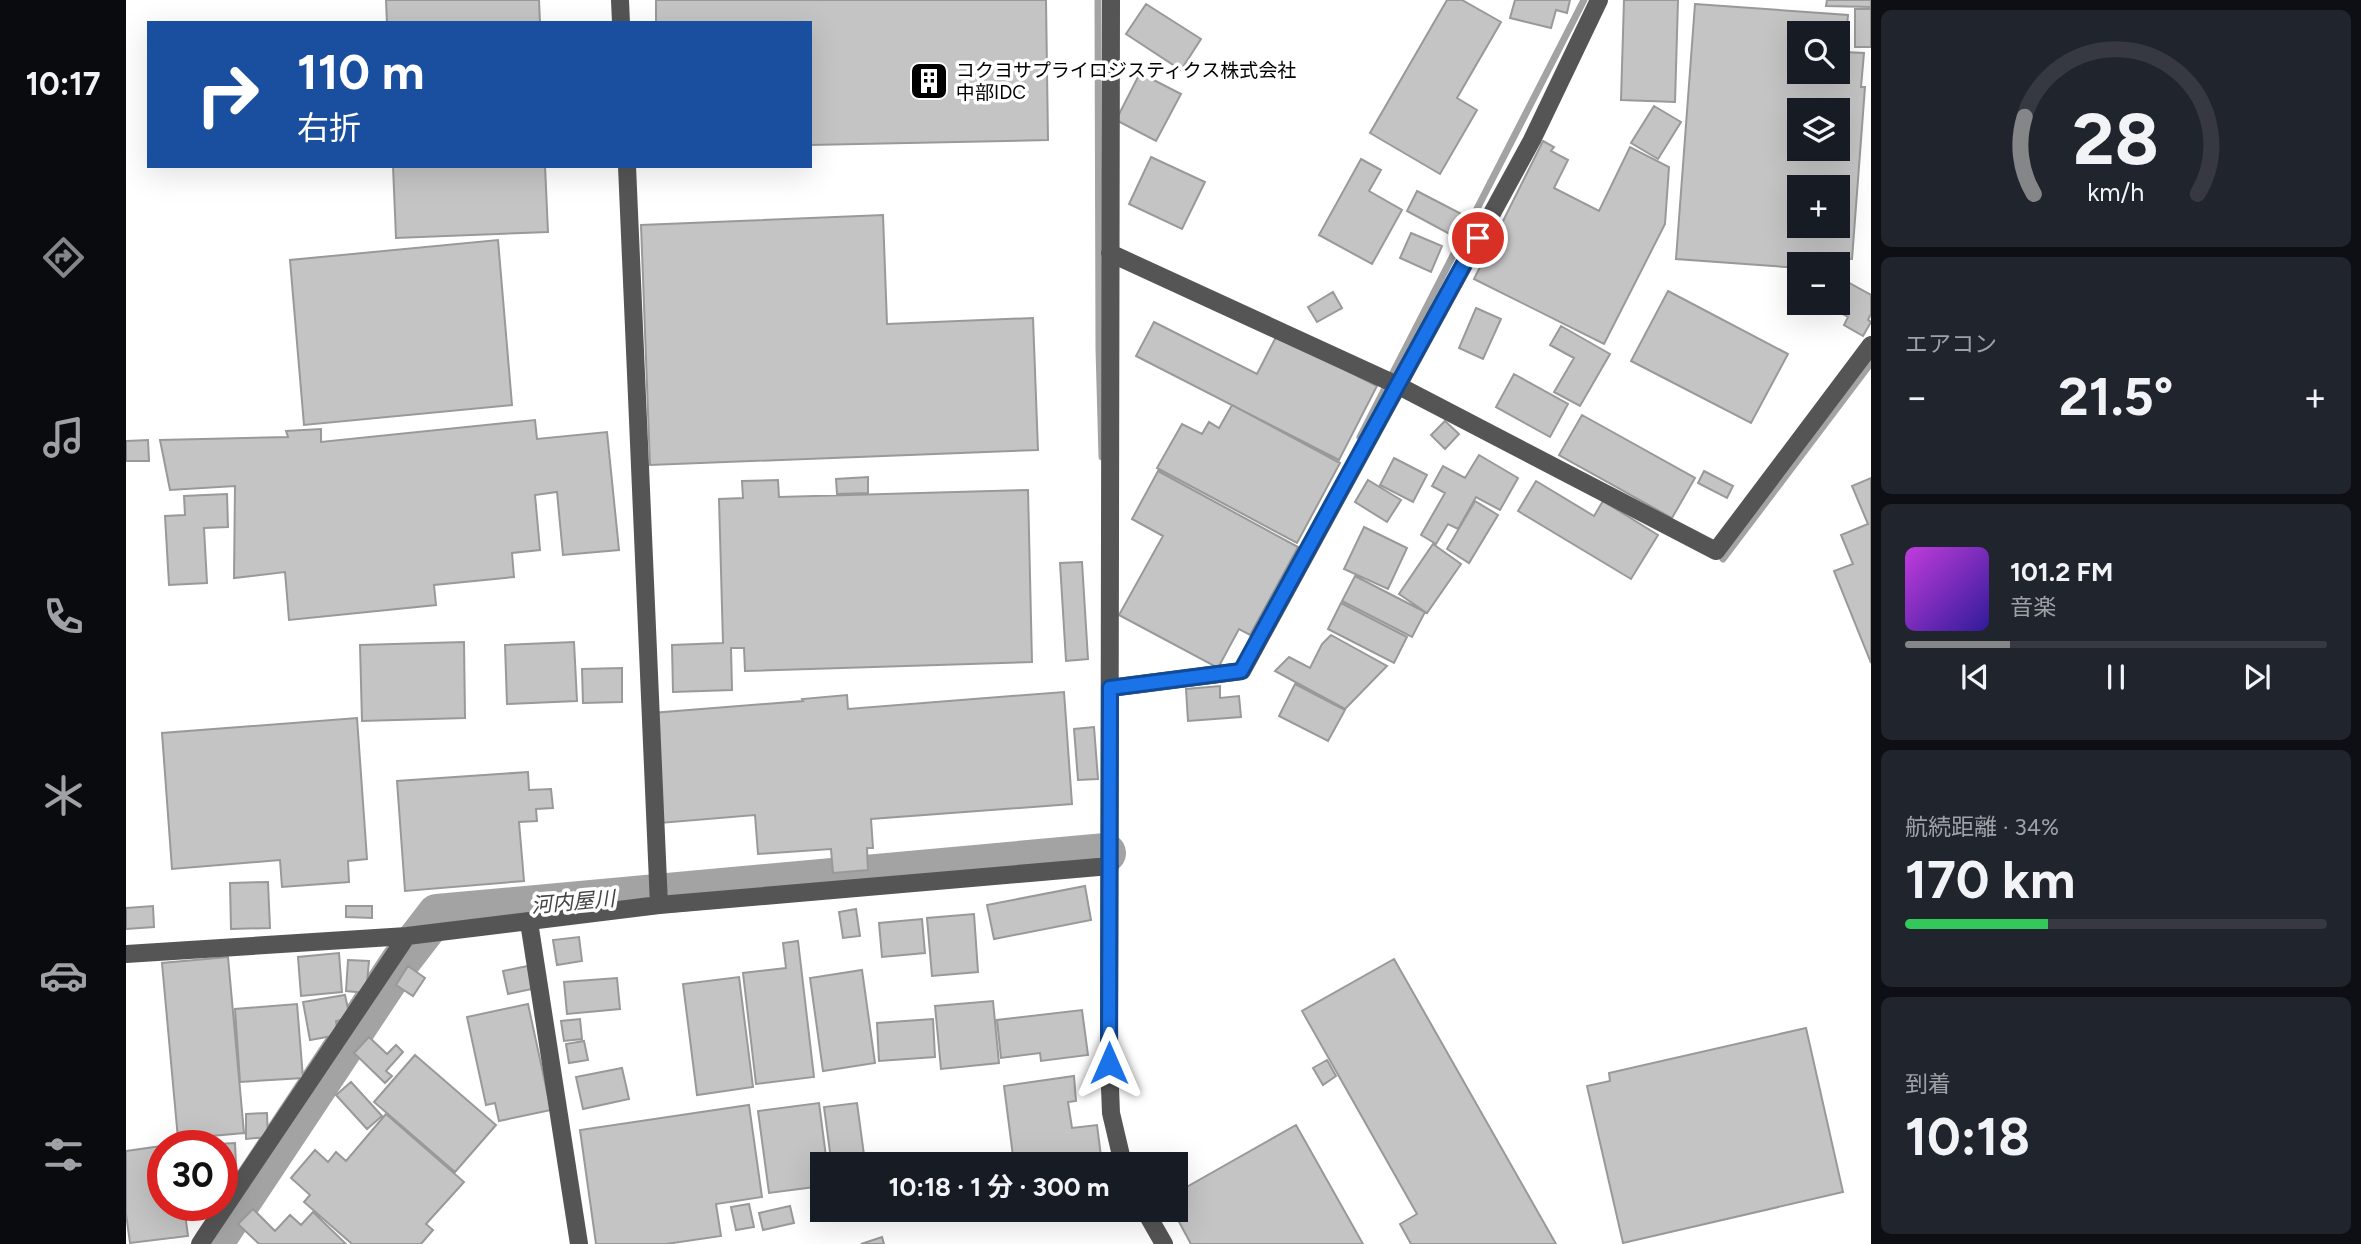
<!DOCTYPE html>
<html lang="ja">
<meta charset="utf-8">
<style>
:root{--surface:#171b24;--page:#20242c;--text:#f1f3f6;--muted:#9ea1a6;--line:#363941;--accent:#858687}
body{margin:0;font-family:Figtree,"Noto Sans JP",sans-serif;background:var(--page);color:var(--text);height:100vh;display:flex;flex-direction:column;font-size:26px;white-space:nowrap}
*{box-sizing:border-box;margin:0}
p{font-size:23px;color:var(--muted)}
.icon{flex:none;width:38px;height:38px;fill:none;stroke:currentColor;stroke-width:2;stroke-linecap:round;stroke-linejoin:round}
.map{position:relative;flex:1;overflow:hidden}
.details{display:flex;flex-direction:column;gap:10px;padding:10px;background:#0d0f14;width:490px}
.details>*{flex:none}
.guide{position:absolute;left:21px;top:21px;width:665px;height:147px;border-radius:0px;box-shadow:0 7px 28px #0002;background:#1a4fa0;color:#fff;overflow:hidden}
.buttons{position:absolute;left:1661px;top:21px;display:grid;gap:14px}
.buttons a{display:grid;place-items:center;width:63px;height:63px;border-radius:0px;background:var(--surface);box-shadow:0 7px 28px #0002;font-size:35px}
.speed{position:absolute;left:21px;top:1130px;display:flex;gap:14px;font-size:35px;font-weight:700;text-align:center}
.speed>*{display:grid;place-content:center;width:91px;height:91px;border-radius:50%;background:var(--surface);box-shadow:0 7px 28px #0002;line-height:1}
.speed .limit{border:10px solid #d22;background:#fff;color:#111}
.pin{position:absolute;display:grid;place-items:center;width:60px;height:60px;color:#fff;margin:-30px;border:4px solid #fff;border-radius:50%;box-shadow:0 2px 7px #0007}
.me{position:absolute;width:77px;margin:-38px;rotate:0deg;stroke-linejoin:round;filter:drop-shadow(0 0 5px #0008)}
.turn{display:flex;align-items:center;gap:24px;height:147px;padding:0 35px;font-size:32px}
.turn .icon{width:91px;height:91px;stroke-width:2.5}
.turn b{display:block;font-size:49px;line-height:60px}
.big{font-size:52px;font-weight:700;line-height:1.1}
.details .widget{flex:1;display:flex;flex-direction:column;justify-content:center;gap:10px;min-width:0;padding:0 24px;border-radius:10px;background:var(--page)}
.details .dial{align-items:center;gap:0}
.dial svg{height:182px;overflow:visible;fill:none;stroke:var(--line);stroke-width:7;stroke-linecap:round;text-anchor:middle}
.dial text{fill:var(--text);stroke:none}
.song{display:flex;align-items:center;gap:21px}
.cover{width:84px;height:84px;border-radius:10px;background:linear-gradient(135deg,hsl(290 70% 55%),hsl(250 70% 35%))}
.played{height:7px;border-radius:4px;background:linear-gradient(90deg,var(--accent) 25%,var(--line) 25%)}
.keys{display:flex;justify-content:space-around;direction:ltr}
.heat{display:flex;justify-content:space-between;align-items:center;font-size:38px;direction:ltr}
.charge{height:10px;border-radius:5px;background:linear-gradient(90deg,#34c759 34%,var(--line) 0)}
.trip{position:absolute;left:684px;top:1152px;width:378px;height:70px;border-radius:0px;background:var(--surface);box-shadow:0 7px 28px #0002;font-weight:700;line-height:70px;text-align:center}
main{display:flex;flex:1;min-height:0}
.dock{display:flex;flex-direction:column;width:126px;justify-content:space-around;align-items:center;background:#090b0e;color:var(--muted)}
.dock .icon{width:49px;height:49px}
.dock .active{color:var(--accent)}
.dock b{font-size:32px;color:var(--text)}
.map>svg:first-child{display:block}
</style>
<main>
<nav class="dock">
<b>10:17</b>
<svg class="icon active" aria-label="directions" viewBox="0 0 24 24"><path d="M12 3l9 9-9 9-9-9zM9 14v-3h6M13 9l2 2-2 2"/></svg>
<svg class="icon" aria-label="music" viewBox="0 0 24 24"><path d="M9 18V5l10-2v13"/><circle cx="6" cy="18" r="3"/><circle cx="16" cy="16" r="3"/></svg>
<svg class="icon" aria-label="phone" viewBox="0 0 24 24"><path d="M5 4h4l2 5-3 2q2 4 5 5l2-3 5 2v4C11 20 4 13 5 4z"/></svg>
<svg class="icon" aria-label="climate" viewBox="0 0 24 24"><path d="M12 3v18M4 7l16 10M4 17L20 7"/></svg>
<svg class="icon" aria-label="car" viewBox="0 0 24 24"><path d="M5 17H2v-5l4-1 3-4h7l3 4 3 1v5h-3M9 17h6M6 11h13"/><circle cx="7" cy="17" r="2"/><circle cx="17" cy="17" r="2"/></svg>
<svg class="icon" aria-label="filters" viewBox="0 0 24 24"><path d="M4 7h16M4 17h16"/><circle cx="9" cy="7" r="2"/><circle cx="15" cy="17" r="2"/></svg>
</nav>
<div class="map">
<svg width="1745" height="1244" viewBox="0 0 1745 1244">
<rect width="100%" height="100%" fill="#fff"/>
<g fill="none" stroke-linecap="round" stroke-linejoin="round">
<path stroke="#a3a3a3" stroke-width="7" d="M972 0 973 349 976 457
M1234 437 1458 0
M1597 559 1745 363"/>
<path stroke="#a3a3a3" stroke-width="40" d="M87 1244 274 962 311 914 980 853"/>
</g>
<path fill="#c4c4c4" stroke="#999" stroke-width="2" fill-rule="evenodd" d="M260 0H413L414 23H261Z
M530 0H920L922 140 684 145V23H530Z
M1321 0H1336L1375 22 1331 98 1351 110 1314 174 1244 133Z
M1389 0H1444L1441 13 1430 10 1425 28 1384 18Z
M1498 0H1552L1549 102 1495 100Z
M1701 0H1745V7L1700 6Z
M1020 4 1075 39 1055 70 1000 34Z
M1569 4 1722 15 1719 52 1738 53 1735 87H1739L1726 259 1709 258 1708 264H1673V268L1550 259ZM1673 33H1712V72H1673ZM1673 110H1712V149H1673ZM1673 187H1712V226H1673Z
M1729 9H1745V47H1729Z
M1014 73 1055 94 1030 141 990 120Z
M1528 106 1555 122 1532 159 1505 143Z
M1417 141 1428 147 1425 151 1442 160 1428 188 1473 211 1504 147 1543 167 1539 224 1478 344 1348 279Z
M1025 157 1079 182 1056 229 1003 204Z
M1235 159 1255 170 1243 191 1276 210 1246 264 1193 235Z
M267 166H419L422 232 270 238Z
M1291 191 1345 219 1335 240 1281 211Z
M757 215 761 324 907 318 912 450 524 465 515 225Z
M1285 233 1316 246 1305 272 1274 258Z
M372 240 386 405 178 425 164 260Z
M1718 280 1745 295V314L1742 320 1745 322 1737 336 1718 325 1722 317 1704 307 1706 303H1712V293Z
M1542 291 1662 354 1625 423 1505 361Z
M1207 292 1216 308 1191 322 1182 307Z
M1350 308 1375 319 1357 359 1333 348Z
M1028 322 1131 374 1151 335 1251 386 1213 460 1010 356Z
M1435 326 1484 354 1454 406 1428 392 1448 358 1424 345Z
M1388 374 1442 404 1424 437 1370 407Z
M1106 405 1214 463 1171 543 1031 468 1056 424 1076 434 1083 422 1093 428Z
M1456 415 1569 478 1546 518 1433 455Z
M409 420 411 439 481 432 493 550 437 555 431 492 409 495 414 550 386 553 388 577 308 585 310 605 163 620 159 572 108 578 109 486 44 490 34 440 162 437 160 431 195 429V442Z
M1319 421 1333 434 1319 449 1305 435Z
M22 440 23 461H0V441Z
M1353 455 1392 478 1374 510 1350 497 1332 529 1322 524 1310 544 1295 535 1319 493 1306 486 1317 466 1339 478Z
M1268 458 1301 475 1287 502 1254 485Z
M1032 471 1172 547 1124 635 1113 629 1092 668 993 615 1037 536 1006 519Z
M1578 471 1607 486 1601 498 1572 483Z
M742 477V493L711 494 710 479Z
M1745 478V663L1708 571 1727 564 1715 535 1742 524 1726 486Z
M652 480 653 497 902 490 906 662 619 671 618 648H605L606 690 547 692 546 645 597 643 593 499 617 498 616 481Z
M1242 480 1275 500 1261 522 1229 502Z
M1410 481 1468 516 1477 501 1532 535 1505 579 1392 511Z
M101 494 102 527 78 528 81 583 43 585 39 516 59 515 58 496Z
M1349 501 1372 515 1343 563 1321 549Z
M1238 527 1281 548 1262 589 1218 569Z
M1307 544 1335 564 1301 613 1273 594Z
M956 562 962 659 940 661 934 563Z
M1229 576 1299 612 1286 637 1216 601Z
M1215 603 1281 637 1268 663 1202 629Z
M1205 635 1261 666 1219 709 1149 671 1163 657 1184 668 1196 644Z
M338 642 339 718 236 721 234 645Z
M448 642 451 701 381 704 379 645Z
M496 668V702L457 703 456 669Z
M1169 684 1219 710 1202 741 1153 716Z
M1094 686V698L1113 696 1115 717 1062 721 1060 689Z
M938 692 946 804 745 819 747 848H741L742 870 707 873 705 849 632 854 629 815 534 823 526 713 677 701 676 699 721 695 722 709Z
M231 718 241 859 222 861 223 882 156 887 154 860 46 869 36 733Z
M968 727 972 779 952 780 948 729Z
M402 772 403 790 425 789 427 808 410 809 411 821 393 822 398 881 279 891 271 781Z
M142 882 144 928 105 929 104 883Z
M959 886 965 920 868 939 861 905Z
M27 906 28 927 0 929V908Z
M220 906H246V918L220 917Z
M730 909 734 936 717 938 713 912Z
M848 914 852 972 806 976 801 918Z
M796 919 799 953 756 957 753 923Z
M453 937 456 961 431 965 427 940Z
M672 941 688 1077 630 1084 617 973 660 968 657 943Z
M213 953 216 992 175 996 172 957Z
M102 957 118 1133 52 1139 36 963Z
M1268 959 1430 1244H1285L1274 1224 1291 1214 1176 1011Z
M222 960 243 961 240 993 220 991Z
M282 966 299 978 287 996 270 985Z
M402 966 406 989 382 994 377 971Z
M736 970 749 1063 697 1071 684 978Z
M613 977 627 1087 571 1095 557 984Z
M491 978 494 1009 441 1014 438 982Z
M219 995 224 1018 210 1021 212 1035 184 1040 177 1002Z
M867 1001 873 1063 815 1069 809 1006Z
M171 1004 177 1078 114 1082 109 1009Z
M402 1004 425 1110 373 1121 369 1103 360 1105 341 1017Z
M956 1010 962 1055 915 1061 914 1053 875 1058 871 1020Z
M454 1019 456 1039 438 1041 435 1021Z
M807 1019 809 1057 753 1061 751 1023Z
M1680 1028 1717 1192 1497 1243 1461 1086 1484 1081 1483 1073Z
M243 1037 261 1054 270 1045 277 1052 260 1071 266 1076 259 1083 228 1053Z
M458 1041 462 1060 443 1063 440 1044Z
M289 1055 370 1125 329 1172 248 1102Z
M1201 1060 1210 1076 1197 1085 1187 1068Z
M496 1068 503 1099 457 1109 450 1077Z
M948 1076 950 1101 942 1102 946 1128 971 1125 976 1164H888L878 1086Z
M225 1082 256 1116 241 1129 210 1095Z
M693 1103 701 1164H696V1186L643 1193 632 1111Z
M731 1103 738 1155 705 1160 698 1107Z
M623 1105 636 1197 590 1204 595 1236 540 1244H470L454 1130Z
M141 1113 142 1137 120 1139V1114Z
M260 1114 338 1182 300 1224 307 1230 295 1244H226L178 1202 184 1195 165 1178 189 1150 202 1162 210 1152 220 1161Z
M1170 1125 1237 1244H1065L1046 1209H1050V1193Z
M109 1143 111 1188 96 1189V1146H57Z
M50 1144V1146H37V1206H58L62 1236 4 1243 0 1214V1151Z
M623 1204 628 1227 610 1230 605 1207Z
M664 1206 668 1223 637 1230 633 1213Z
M127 1209 149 1231 164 1215 175 1225 187 1212 220 1244H133L112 1224Z
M756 1237 758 1244H735Z"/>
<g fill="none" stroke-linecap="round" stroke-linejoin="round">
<path stroke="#555" stroke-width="18" d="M494 0 495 23
M985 0 983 1063 985 1113 997 1164
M501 166 533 905
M984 253 1271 385 1590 551 1745 345
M984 688 1116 671 1406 140 1473 0
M403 922 453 1244
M0 954 281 936 533 905 984 866
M1018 1209 1038 1244
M74 1244 281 936"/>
</g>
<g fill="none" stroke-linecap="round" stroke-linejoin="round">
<defs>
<path id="route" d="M983 1063 984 688 1115 671 1352 238"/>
</defs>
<use href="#route" stroke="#114b97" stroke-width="18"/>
<use href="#route" stroke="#1a73e8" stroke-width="12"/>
</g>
<defs>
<symbol id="building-square" viewBox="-11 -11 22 22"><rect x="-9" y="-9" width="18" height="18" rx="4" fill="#000" stroke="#fff"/><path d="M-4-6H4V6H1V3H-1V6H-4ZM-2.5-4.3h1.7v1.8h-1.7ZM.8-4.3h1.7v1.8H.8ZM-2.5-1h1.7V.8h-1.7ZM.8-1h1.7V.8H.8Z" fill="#fff"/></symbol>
</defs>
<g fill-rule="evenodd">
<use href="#building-square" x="781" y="59" width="44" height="44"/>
</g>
<g text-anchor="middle" stroke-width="7" stroke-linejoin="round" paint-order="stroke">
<g font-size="19" fill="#000" stroke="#fff" text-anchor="start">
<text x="830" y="77">コクヨサプライロジスティクス株式会社<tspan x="830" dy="22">中部IDC</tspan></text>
</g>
<g font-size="21" font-style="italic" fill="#444" stroke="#fff">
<text transform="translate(447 902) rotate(-5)" y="7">河内屋川</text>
</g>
</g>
</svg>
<div class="buttons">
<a><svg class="icon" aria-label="search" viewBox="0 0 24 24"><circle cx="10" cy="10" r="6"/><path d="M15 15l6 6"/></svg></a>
<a><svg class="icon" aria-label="layers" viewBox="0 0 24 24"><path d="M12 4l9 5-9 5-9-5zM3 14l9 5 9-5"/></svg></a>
<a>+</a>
<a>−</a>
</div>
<div class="speed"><div class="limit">30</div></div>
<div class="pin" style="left:1352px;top:238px;background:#d93025"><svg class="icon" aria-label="arrive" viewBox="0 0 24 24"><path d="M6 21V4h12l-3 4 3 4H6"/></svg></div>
<svg class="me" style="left:983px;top:1063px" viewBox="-20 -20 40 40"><path d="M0-17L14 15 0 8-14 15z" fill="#1a73e8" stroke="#fff" stroke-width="4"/></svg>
<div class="trip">10:18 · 1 分 · 300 m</div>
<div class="guide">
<div class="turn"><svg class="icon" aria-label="right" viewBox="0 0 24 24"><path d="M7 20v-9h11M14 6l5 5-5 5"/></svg><div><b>110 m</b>右折</div></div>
</div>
</div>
<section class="details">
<div class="widget dial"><svg viewBox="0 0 100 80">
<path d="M14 69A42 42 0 1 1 86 69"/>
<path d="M14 69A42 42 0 0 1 10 35" stroke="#858687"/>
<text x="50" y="56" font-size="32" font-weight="700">28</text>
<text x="50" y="72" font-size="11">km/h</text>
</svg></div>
<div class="widget"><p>エアコン</p>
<div class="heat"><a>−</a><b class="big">21.5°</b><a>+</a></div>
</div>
<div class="widget">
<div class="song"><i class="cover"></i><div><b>101.2 FM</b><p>音楽</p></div></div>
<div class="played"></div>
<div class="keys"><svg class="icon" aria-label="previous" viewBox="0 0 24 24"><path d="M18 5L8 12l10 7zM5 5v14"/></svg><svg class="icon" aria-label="pause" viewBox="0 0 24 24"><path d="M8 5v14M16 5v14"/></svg><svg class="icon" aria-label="next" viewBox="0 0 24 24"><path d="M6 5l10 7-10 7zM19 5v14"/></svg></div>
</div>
<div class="widget"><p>航続距離 · 34%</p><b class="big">170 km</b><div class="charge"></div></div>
<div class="widget"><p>到着</p><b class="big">10:18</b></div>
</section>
</main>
